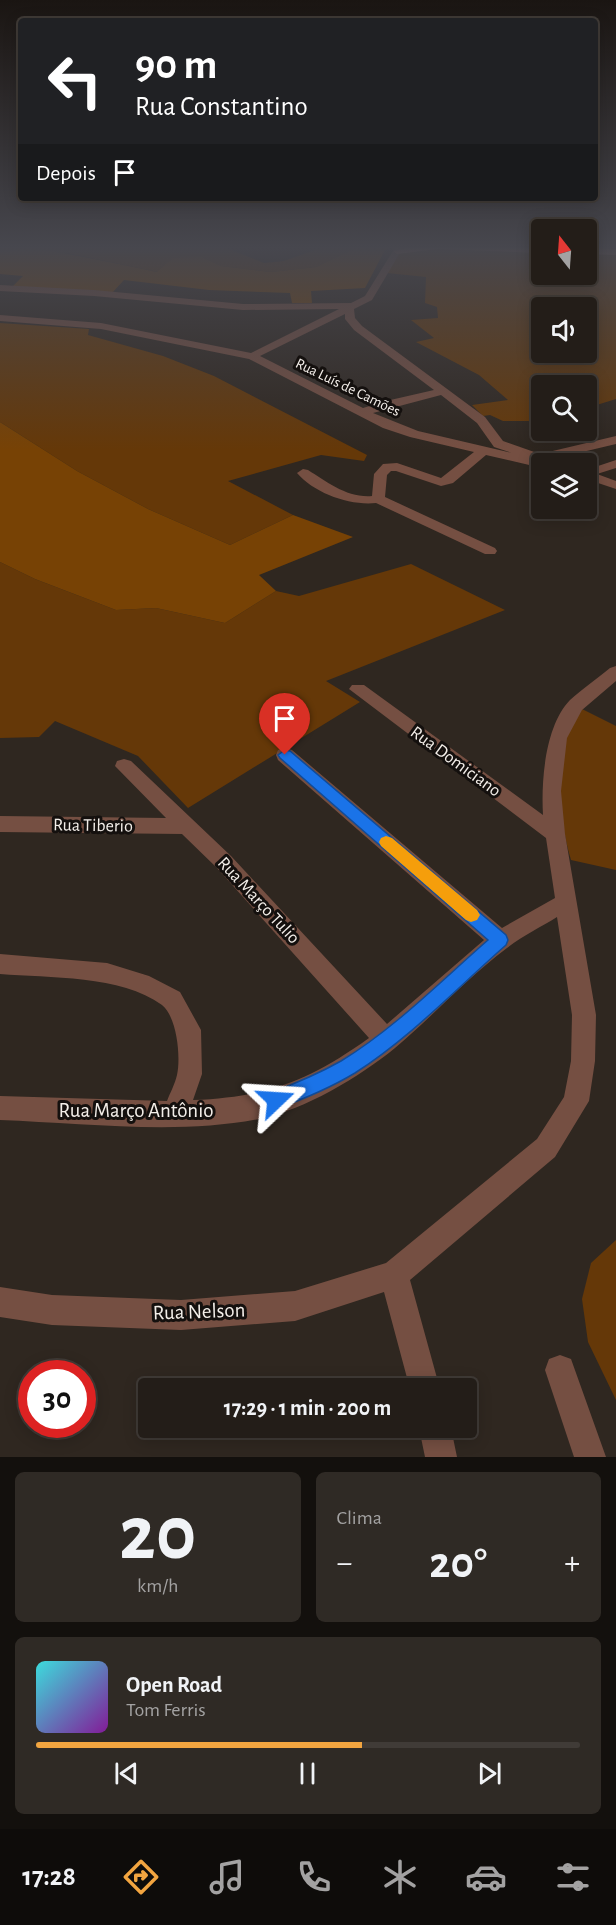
<!DOCTYPE html>
<html lang="pt">
<meta charset="utf-8">
<style>
:root{--surface:#231d18;--page:#2f2a25;--text:#f1f3f6;--muted:#a3a2a2;--line:#403b37;--accent:#f2a540}
body{margin:0;font-family:"Alegreya Sans",sans-serif;background:var(--page);color:var(--text);height:100vh;display:flex;flex-direction:column;font-size:22px;white-space:nowrap}
*{box-sizing:border-box;margin:0}
p{font-size:20px;color:var(--muted)}
.icon{flex:none;width:33px;height:33px;fill:none;stroke:currentColor;stroke-width:2;stroke-linecap:round;stroke-linejoin:round}
.map{position:relative;height:1457px;overflow:hidden}
.details{display:flex;flex-direction:column;gap:15px;padding:15px;background:#13100d;flex:1}
.details>*{flex:none}
.top-card{position:absolute;left:18px;top:18px;width:580px;height:183px;border-radius:6px;box-shadow:0 3px 15px #0003,0 0 0 2px var(--line);background:#202124;color:#fff;overflow:hidden}
.needle{width:39px;rotate:343deg}
.controls{position:absolute;left:531px;top:219px;display:grid;gap:12px}
.controls a{display:grid;place-items:center;width:66px;height:66px;border-radius:6px;background:var(--surface);box-shadow:0 3px 15px #0003,0 0 0 2px var(--line);font-size:30px}
.speed{position:absolute;left:18px;top:1360px;display:flex;gap:12px;font-size:30px;font-weight:700;text-align:center}
.speed>*{display:grid;place-content:center;width:78px;height:78px;border-radius:50%;background:var(--surface);box-shadow:0 3px 15px #0003,0 0 0 2px var(--line);line-height:1}
.speed .limit{border:9px solid #d22;background:#fff;color:#111}
.pin{position:absolute;display:grid;place-items:center;width:51px;height:51px;color:#fff;margin:-62px -26px;border-radius:50% 50% 50% 0;rotate:-45deg;box-shadow:0 0 6px #0007}
.pin .icon{rotate:45deg}
.me{position:absolute;width:66px;margin:-33px;rotate:70deg;stroke-linejoin:round;filter:drop-shadow(0 0 4px #0008)}
.turn{display:flex;align-items:center;gap:21px;height:126px;padding:0 18px;font-size:27px}
.turn .icon{width:78px;height:78px;stroke-width:2.5}
.turn b{display:block;font-size:42px;line-height:51px}
.then{display:flex;align-items:center;height:57px;padding:0 18px;background:#0003;gap:12px;font-size:22px}
.big{font-size:45px;font-weight:700;line-height:1.1}
.details .widget{flex:1;display:flex;flex-direction:column;justify-content:center;gap:9px;min-width:0;padding:0 21px;border-radius:9px;background:var(--page)}
.details .dial{align-items:center;gap:0}
.dial b{font-size:78px;line-height:1}
.song{display:flex;align-items:center;gap:18px}
.cover{width:72px;height:72px;border-radius:9px;background:linear-gradient(135deg,hsl(180 70% 55%),hsl(290 70% 35%))}
.played{height:6px;border-radius:3px;background:linear-gradient(90deg,var(--accent) 60%,var(--line) 60%)}
.keys{display:flex;justify-content:space-around;direction:ltr}
.heat{display:flex;justify-content:space-between;align-items:center;font-size:33px;direction:ltr}
.details .tiles{flex:1;display:grid;gap:15px;grid-template-columns:1fr 1fr}
.widget:last-child{grid-column:span 2}
.trip{position:absolute;left:138px;top:1378px;width:339px;height:60px;border-radius:6px;background:var(--surface);box-shadow:0 3px 15px #0003,0 0 0 2px var(--line);font-weight:700;line-height:60px;text-align:center}
.menu{display:flex;height:96px;justify-content:space-around;align-items:center;background:#0e0c0a;color:var(--muted)}
.menu .icon{width:42px;height:42px}
.menu .active{color:var(--accent)}
.menu b{font-size:27px;color:var(--text)}
.map>svg:first-child{display:block}
</style>
<div class="map">
<svg width="616" height="1457" viewBox="0 0 616 1457">
<rect width="100%" height="100%" fill="#2f2720"/>
<path fill="#653808" fill-rule="evenodd" d="M0 246H221L264 263 284 261 326 246H360L316 267 271 272 221 266 202 257 158 272 72 254 23 248 5 253 0 252Z
M433 249 541 252 542 274H586L587 252 616 253V399L587 408 586 386H542L541 421H503L490 415 483 416 472 405 508 400 479 375 416 342 434 338 411 320 438 318 437 307 425 303 426 277 387 273 400 253ZM542 308H586V352H542Z
M0 323 89 329 88 335 163 356 214 376 367 455 364 461 321 455 228 481 293 515 230 545 148 509 77 471 0 422Z
M0 562 35 579 116 610 156 608 225 623 276 591 299 596 411 564 505 610 326 681 360 702 188 808 138 756 55 721 39 737 0 738Z
M582 709 616 726V870L571 860C560 823 554 771 568 734 572 725 578 717 582 709Z
M616 1240V1400L588 1342 582 1299 591 1263Z"/>
<path fill="#774205" d="M360 246H391L385 250 365 288 311 291 312 303H292L290 293 209 290 124 280 112 293 12 287 23 276 0 274V252C10 254 18 247 27 248 71 253 114 263 157 272L173 258 202 257 221 266 271 272 316 267Z
M0 422 77 471 148 509 230 545 293 515 353 537 259 575 276 591 225 623 156 608 116 610 35 579 0 562Z"/>
<g fill="none" stroke-linecap="round" stroke-linejoin="round">
<path fill="#754f42" fill-rule="evenodd" d="M396 246H404L372 300 354 309 355 318 362 326 485 417 503 441 540 454 616 436V444L553 459 561 464H542V468L486 455 453 483 441 486 396 471H391L387 475 385 497 495 548 497 551 495 554H485L376 503C350 506 314 493 297 473L303 469 308 470C327 482 347 498 372 496L374 474 383 464 397 463 441 478 474 452 410 437 383 428 249 359 101 329 0 321V315L101 323 251 353 339 309 243 310 94 296 0 291V285L94 290 243 304 351 303 365 296ZM345 314V319L354 330 434 390 386 401 363 408 260 356ZM441 395 477 423 494 447 512 453 418 431 373 413Z
M616 460V468L597 474 616 481V489L586 479V470Z
M616 666V681L582 710 567 738 561 791 565 834 596 1015 595 1061 589 1101 555 1157 410 1280 440 1389H410L384 1292 295 1321 181 1330 52 1325 0 1317V1287L52 1295 181 1300 295 1291 386 1263 537 1139 564 1097 571 1061 572 1015 557 917C541 927 522 936 507 948 467 978 433 1016 395 1048 358 1078 306 1109 259 1119 180 1135 81 1123 0 1120V1096L167 1101C170 1093 175 1084 177 1075 181 1057 177 1017 162 1005 121 975 49 978 0 974V954L107 963 149 976 180 992 201 1030 202 1074 193 1100C267 1097 309 1081 369 1038L217 868 182 834 0 832V816L166 818 115 766 117 761 124 759 131 761 231 856 387 1024 484 940 278 760 276 755 278 750 285 748 292 750 502 928 555 898 546 838 349 689 352 685H364L543 815C541 781 545 726 570 700 582 689 597 679 610 668Z
M560 1355 571 1359 606 1457H574L545 1370 549 1359Z
M419 1428H451L457 1457H425Z"/>
<path fill="#dd8061" fill-rule="evenodd" d="M417 246 542 247V253L437 249 397 254 393 251Z
M586 248 616 249V255L586 254Z"/>
</g>
<linearGradient id="sky" x2="0" y2="1"><stop stop-color="#1a1512"/><stop offset="0.55" stop-color="#47474e"/><stop offset="1" stop-color="#47474e" stop-opacity="0"/></linearGradient>
<rect width="616" height="450" fill="url(#sky)"/>
<path fill="#1a73e8" stroke="#114b97" stroke-width="1.5" d="M285 750 290 751 506 935 508 940 506 945C457 988 410 1038 355 1073 330 1088 304 1099 276 1109L270 1107 267 1100 270 1093C294 1084 318 1074 341 1061 395 1028 441 981 488 940L280 758 278 755Z"/>
<path fill="#f59e0b" d="M386 836 392 838 477 910 480 915 477 920 471 922 466 920 381 846 379 842 381 838Z"/>
<g text-anchor="middle" stroke-width="6" stroke-linejoin="round" paint-order="stroke">
<g font-size="15" fill="#f3eee9" stroke="#14100e">
<text transform="translate(348 387) rotate(26)" y="5">Rua Luís de Camões</text>
</g>
<g font-size="18" fill="#f3eee9" stroke="#14100e">
<text transform="translate(456 761) rotate(36)" y="6">Rua Domiciano</text>
<text transform="translate(93 825) rotate(1)" y="6">Rua Tiberio</text>
<text transform="translate(259 900) rotate(47)" y="6">Rua Março Tulio</text>
</g>
<g font-size="21" fill="#f3eee9" stroke="#14100e">
<text x="136" y="1117">Rua Março Antônio</text>
<text transform="translate(199 1311) rotate(-2)" y="7">Rua Nelson</text>
</g>
</g>
</svg>
<div class="controls">
<a><svg class="needle" viewBox="-14 -14 28 28"><path d="M0-13l5 13h-10z" fill="#e53935"/><path d="M0 13l5-13h-10z" fill="#a3a2a2"/></svg></a>
<a><svg class="icon" aria-label="sound" viewBox="0 0 24 24"><path d="M4 9h4l5-4v14l-5-4H4zM17 9q2 3 0 6"/></svg></a>
<a><svg class="icon" aria-label="search" viewBox="0 0 24 24"><circle cx="10" cy="10" r="6"/><path d="M15 15l6 6"/></svg></a>
<a><svg class="icon" aria-label="layers" viewBox="0 0 24 24"><path d="M12 4l9 5-9 5-9-5zM3 14l9 5 9-5"/></svg></a>
</div>
<div class="speed"><div class="limit">30</div></div>
<div class="pin" style="left:285px;top:755px;background:#d93025"><svg class="icon" aria-label="arrive" viewBox="0 0 24 24"><path d="M6 21V4h12l-3 4 3 4H6"/></svg></div>
<svg class="me" style="left:276px;top:1100px" viewBox="-20 -20 40 40"><path d="M0-17L14 15 0 8-14 15z" fill="#1a73e8" stroke="#fff" stroke-width="4"/></svg>
<div class="trip">17:29 · 1 min · 200 m</div>
<div class="top-card">
<div class="turn"><svg class="icon" aria-label="left" viewBox="0 0 24 24"><path d="M17 20v-9H6M10 6l-5 5 5 5"/></svg><div><b>90 m</b>Rua Constantino</div></div>
<div class="then">Depois<svg class="icon" aria-label="arrive" viewBox="0 0 24 24"><path d="M6 21V4h12l-3 4 3 4H6"/></svg></div>
</div>
</div>
<section class="details">
<div class="tiles">
<div class="widget dial"><b>20</b><p>km/h</p></div>
<div class="widget"><p>Clima</p>
<div class="heat"><a>−</a><b class="big">20°</b><a>+</a></div>
</div>
<div class="widget">
<div class="song"><i class="cover"></i><div><b>Open Road</b><p>Tom Ferris</p></div></div>
<div class="played"></div>
<div class="keys"><svg class="icon" aria-label="previous" viewBox="0 0 24 24"><path d="M18 5L8 12l10 7zM5 5v14"/></svg><svg class="icon" aria-label="pause" viewBox="0 0 24 24"><path d="M8 5v14M16 5v14"/></svg><svg class="icon" aria-label="next" viewBox="0 0 24 24"><path d="M6 5l10 7-10 7zM19 5v14"/></svg></div>
</div>
</div>
</section>
<nav class="menu">
<b>17:28</b>
<svg class="icon active" aria-label="directions" viewBox="0 0 24 24"><path d="M12 3l9 9-9 9-9-9zM9 14v-3h6M13 9l2 2-2 2"/></svg>
<svg class="icon" aria-label="music" viewBox="0 0 24 24"><path d="M9 18V5l10-2v13"/><circle cx="6" cy="18" r="3"/><circle cx="16" cy="16" r="3"/></svg>
<svg class="icon" aria-label="phone" viewBox="0 0 24 24"><path d="M5 4h4l2 5-3 2q2 4 5 5l2-3 5 2v4C11 20 4 13 5 4z"/></svg>
<svg class="icon" aria-label="climate" viewBox="0 0 24 24"><path d="M12 3v18M4 7l16 10M4 17L20 7"/></svg>
<svg class="icon" aria-label="car" viewBox="0 0 24 24"><path d="M5 17H2v-5l4-1 3-4h7l3 4 3 1v5h-3M9 17h6M6 11h13"/><circle cx="7" cy="17" r="2"/><circle cx="17" cy="17" r="2"/></svg>
<svg class="icon" aria-label="filters" viewBox="0 0 24 24"><path d="M4 7h16M4 17h16"/><circle cx="9" cy="7" r="2"/><circle cx="15" cy="17" r="2"/></svg>
</nav>
